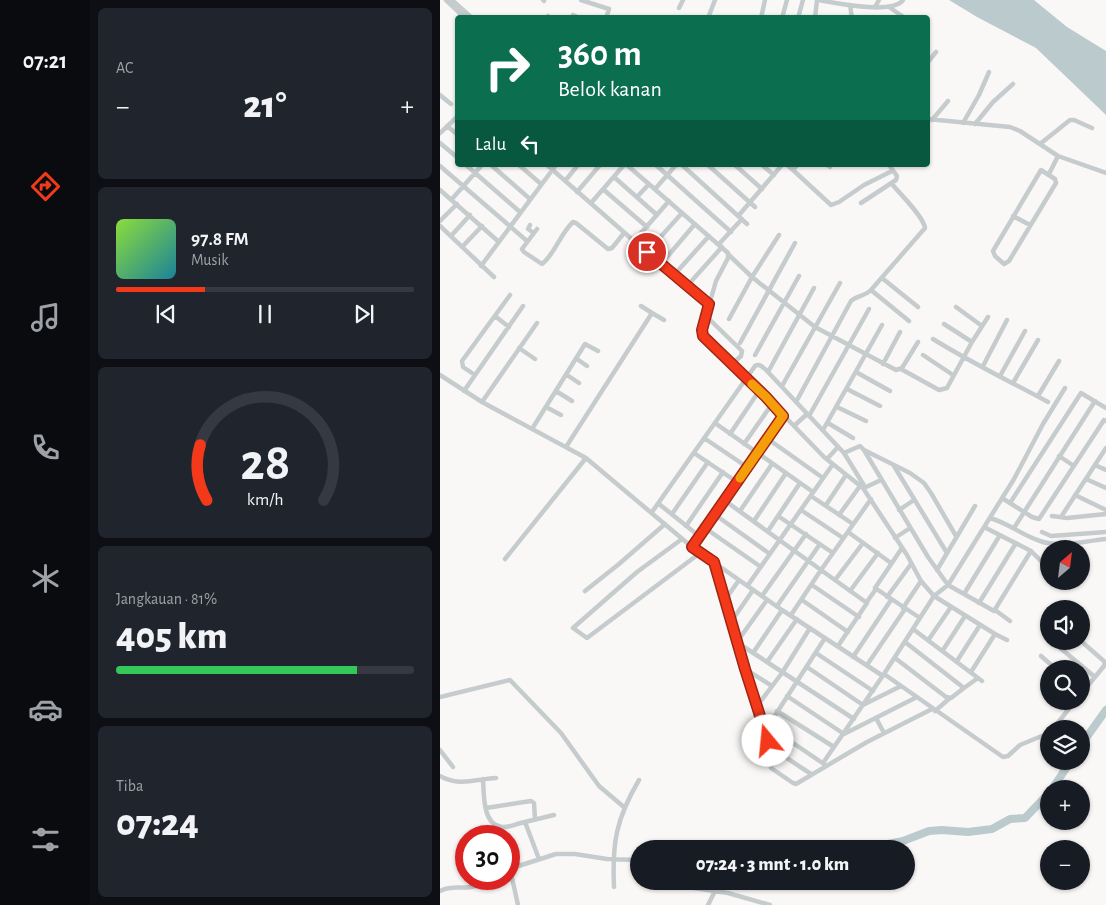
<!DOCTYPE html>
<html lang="id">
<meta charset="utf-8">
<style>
:root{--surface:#171b24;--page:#20242c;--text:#f1f3f6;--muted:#9ea1a6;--line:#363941;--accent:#f4391b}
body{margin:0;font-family:"Alegreya Sans",sans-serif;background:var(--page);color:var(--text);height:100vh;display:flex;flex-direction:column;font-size:19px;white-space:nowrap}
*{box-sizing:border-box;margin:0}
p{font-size:16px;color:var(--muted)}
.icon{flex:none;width:28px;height:28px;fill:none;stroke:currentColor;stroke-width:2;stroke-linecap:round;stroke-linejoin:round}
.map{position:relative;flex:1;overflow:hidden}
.side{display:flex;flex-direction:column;gap:8px;padding:8px;background:#0d0f14;width:350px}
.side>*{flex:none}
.guide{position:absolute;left:15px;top:15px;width:475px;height:152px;border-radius:5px;box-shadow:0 1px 4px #0004;background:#0b6e4f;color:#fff;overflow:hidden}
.needle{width:32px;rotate:28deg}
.buttons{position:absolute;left:600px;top:540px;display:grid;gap:10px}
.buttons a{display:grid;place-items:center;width:50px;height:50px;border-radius:50%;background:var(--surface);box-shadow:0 1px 4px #0004;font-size:25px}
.speed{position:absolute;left:15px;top:825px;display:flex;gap:10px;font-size:25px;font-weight:700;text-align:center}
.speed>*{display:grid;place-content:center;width:65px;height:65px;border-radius:50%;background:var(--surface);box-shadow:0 1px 4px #0004;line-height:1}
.speed .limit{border:8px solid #d22;background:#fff;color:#111}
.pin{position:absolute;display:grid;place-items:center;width:42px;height:42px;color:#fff;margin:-21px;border:2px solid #fff;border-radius:50%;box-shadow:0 1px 5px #0007}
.me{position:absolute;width:55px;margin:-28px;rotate:343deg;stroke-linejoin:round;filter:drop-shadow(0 0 4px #0008)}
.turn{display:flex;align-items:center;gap:18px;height:105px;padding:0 20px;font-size:22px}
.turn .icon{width:65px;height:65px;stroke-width:2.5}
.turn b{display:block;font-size:35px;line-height:42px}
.then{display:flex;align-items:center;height:48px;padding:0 20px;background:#0003;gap:10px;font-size:19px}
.big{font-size:38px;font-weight:800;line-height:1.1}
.side .card{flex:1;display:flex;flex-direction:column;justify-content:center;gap:8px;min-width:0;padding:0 18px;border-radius:8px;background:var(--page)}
.side .dial{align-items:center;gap:0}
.dial svg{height:130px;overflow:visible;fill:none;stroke:var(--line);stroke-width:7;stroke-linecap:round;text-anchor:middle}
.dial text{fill:var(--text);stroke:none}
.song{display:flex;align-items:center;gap:15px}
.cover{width:60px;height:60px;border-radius:8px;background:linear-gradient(135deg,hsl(90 70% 55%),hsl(190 70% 35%))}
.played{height:5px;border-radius:2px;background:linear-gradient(90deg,var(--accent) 30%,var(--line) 30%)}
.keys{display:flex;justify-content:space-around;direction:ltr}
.heat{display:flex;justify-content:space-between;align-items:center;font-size:28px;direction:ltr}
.charge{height:8px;border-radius:4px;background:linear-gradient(90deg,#34c759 81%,var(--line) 0)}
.trip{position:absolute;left:190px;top:840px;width:285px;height:50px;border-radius:25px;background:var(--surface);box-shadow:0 1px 4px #0004;font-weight:800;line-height:50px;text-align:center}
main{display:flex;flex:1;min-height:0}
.menu{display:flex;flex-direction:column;width:90px;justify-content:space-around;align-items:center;background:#090b0e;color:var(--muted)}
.menu .icon{width:35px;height:35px}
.menu .on{color:var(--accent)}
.menu b{font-size:22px;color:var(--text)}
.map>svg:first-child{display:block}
</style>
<main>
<nav class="menu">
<b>07:21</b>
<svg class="icon on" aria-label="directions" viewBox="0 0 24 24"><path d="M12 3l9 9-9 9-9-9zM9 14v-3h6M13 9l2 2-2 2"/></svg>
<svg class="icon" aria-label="music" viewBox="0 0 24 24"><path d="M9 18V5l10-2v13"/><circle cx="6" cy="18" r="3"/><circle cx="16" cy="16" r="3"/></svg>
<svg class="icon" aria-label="phone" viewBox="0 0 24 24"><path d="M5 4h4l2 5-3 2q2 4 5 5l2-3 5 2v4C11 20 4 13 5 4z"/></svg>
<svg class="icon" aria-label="climate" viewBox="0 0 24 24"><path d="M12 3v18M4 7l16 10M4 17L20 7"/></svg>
<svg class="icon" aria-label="car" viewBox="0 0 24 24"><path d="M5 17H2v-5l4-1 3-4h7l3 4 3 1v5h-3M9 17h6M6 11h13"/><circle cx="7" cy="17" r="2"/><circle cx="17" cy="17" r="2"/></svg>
<svg class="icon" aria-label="filters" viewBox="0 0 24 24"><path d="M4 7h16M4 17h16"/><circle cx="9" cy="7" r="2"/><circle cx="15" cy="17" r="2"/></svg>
</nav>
<section class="side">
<div class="card"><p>AC</p>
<div class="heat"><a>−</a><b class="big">21°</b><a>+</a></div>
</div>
<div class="card">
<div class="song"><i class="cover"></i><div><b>97.8 FM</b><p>Musik</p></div></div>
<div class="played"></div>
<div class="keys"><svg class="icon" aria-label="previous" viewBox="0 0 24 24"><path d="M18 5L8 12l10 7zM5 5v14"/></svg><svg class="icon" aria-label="pause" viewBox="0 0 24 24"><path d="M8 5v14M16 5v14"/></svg><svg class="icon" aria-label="next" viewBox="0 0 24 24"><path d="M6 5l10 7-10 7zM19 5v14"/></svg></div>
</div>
<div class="card dial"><svg viewBox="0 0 100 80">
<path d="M14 69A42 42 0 1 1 86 69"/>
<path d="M14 69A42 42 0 0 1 10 35" stroke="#f4391b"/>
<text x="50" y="56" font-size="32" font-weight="700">28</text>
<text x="50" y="72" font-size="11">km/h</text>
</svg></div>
<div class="card"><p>Jangkauan · 81%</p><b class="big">405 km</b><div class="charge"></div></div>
<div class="card"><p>Tiba</p><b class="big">07:24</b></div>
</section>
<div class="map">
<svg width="666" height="905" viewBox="0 0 666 905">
<rect width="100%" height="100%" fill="#f9f8f6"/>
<path fill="#bbcbcd" d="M509 0H594L627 27 666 51V115L596 48 537 17Z"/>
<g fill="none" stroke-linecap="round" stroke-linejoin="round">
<path stroke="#bbcbcd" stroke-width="8" d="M641 745 666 710
M612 789 631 761
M442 848 448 844 463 841 489 831 502 830 528 832 552 829 570 819 585 818 609 793"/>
<path stroke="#c6cbce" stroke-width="4.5" d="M6 0 25 18
M12 0 32 18
M103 0 104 1
M141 0 169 9 166 18
M378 0C395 3 453 15 463 0
M410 5 412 18
M435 7 439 0
M449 7 465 18
M239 8 243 0
M133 15 140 18
M106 18 108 16
M268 18 275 0
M321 18 325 0
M342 18 347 0
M358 18 363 0
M375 18 377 0
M488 62 496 52
M0 95 11 104
M488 119 570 127 580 131 618 156 666 173
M492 120 508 101
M523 123 539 95 549 72
M535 124 553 102 573 84
M7 126 18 135
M0 133 18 116
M0 143 18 158
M600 144 630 120H634L652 128
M26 165 80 212
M51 165 90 199
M79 165 101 184
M107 165 194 241 229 201
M187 165 288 253V258L276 281 262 330 263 336 326 397 384 457 423 488 467 555 481 581 494 596 508 585 574 479 603 424 625 388
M216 165 291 232
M242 165 307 224
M268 165 315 207
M295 165 322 189
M322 165 334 175
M347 165 353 170 357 165
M387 165 390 167
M0 166 87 241
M353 170 391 205 399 202 424 185 452 171
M601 170 615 179 616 183 569 261 564 264 555 256 553 251Z
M609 174 618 156
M174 177 217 215
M125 181 138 165
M215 189 236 165
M0 190 59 242
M164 190 207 227
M137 192 160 165
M197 197 209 184
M12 199 42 165
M151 203 184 165
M421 203 456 180 457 176 449 165
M299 215 342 165
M573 216 590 225
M0 221 17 204
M90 225 88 229 94 233
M0 226 54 277
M97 229 82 249 84 252 102 264C115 254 120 234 133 222L136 223 168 249 172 248 184 233
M11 236 30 215
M194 241 269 304
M279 244 302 219
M22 247 42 226
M207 252 242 213
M289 255 312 277 375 327 456 370 462 368 478 342
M221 264 255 224
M41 266 116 165
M234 275 269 236
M442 278 478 307
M247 286 282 247
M431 290 469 321
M201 306 212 313
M516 307 542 326
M55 316 69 327
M266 316 302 351 301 356 292 364
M289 319 312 277 339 235
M493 339C530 362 569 381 608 402
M532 342 548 317
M300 343 355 243
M79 348 95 359
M315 355 359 276
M483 355 513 375
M137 359 147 366
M443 364 460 332
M543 366 567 320
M461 369 499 390 507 388 532 342 504 324
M328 372 374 288
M416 372 450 391
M0 375 42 402 146 458 252 547 342 610 443 676
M35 375 23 367 22 361 70 295
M127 375 139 383
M560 376 585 331
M573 383 598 340
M342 386 400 283
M407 389 440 406
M24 391 83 306
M116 391 132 401
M598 396 619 361
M42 402 97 323
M356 402 411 301C417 296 425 296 431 290L485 228C484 217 460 194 452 184
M106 407 121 415
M397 407 426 421
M369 416 429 309
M275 423 373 492
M388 423 413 438
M354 426 367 414
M92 429 145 344 158 351
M383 430 442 325
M290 434 319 391
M264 438 307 467
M328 439 383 478
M304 444 332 404
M126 447 212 313 224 320
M424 450 488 557 508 585 554 611 591 551
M254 453 297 482
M404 453 420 446 424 450 470 473 484 483 491 493 516 536
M619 456 634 466
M387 459 398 447
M655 465 666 470
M454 466 507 553
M646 479 666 488
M424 488 441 480
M635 495 666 510
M371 496 413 524
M562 498 592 517 599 519 664 420 666 421
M284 500 381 570 351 615
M570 503 641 393 666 408
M219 504 259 536
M386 505 406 475
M361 510 403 538
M459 510 474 500
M300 511 332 464
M212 512 315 366C320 363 324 368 328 372L404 453 425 487
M232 514 268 462
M274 514 330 554
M399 515 420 486
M338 516 393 553
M612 516 627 518 666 514
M621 517 666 448
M550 518C568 523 582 535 600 541 620 548 645 541 666 539
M314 521 346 473
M246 526 283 472
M544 527 591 551 605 565
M265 528 321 567
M574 528 655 401
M328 531 360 483
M408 532 451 563
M602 532 611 536 666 532
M455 538 470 528
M242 539 197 572 133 628 147 638 260 553
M252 547 343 416
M462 548 435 588 480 618
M65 559 146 458
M273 562 305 669 330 747 371 774
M497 570 535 506
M395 580 423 543
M308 585 393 464
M372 585 419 617
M145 591 179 564 225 524
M410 591 438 553
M524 594 560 535
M322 596 366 534
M447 597 471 564
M285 600 299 580
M362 600 408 632
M426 603 436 589
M539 603 576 543
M337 606 380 544
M463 608 481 581
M555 610 570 621
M291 622 313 590
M473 629 542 681
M489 639 511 607
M641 641 665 662 664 666 641 694
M297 642 327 600
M613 642 655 677
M298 643 414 719
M398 646 427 603 381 570 431 499
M503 650 525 616
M313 653 342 610
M376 653 433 691
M601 656 616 669
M413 657 451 600
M455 658 506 697 511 698 524 688 465 642
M517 661 540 625
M327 662 357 619
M427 665 465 609
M367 667 423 705 461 686
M305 669 332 686
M531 672 555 634
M444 674 494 596 555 634 567 640
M524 688 538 678
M347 696 404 734 477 697
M0 697 70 680 121 733 159 786 185 808
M317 706 342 673 370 628
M337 711 394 747
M495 711 510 698
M436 718 444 733
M328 726 384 764
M613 729 635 701
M325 731 385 638
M331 749 334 757 331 768 353 783 356 784 427 742 492 709
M0 750 13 767
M383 763 444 674 563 757 568 756 580 745 609 733
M0 776C18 787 37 779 56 778
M43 779C44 793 42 825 62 827 69 828 78 823 85 822L99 859
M46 808 91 801 94 803 95 819
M85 822 114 815
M69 869 116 854H135L167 859 199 860
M70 869 78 905
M232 881 247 887 288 893 330 905
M174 887C172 843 176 819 199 780
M0 891C18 882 27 895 48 879
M268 905 275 891"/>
</g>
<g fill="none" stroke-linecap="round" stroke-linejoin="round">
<defs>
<path id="route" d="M207 252 269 304 262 330 263 336 326 397 343 416 252 547 274 562 305 669 328 741"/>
</defs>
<use href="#route" stroke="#9f2512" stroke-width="12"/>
<use href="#route" stroke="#f4391b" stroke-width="9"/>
<path stroke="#f59e0b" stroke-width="9" d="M300 478 343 416 326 397 312 384"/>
</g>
</svg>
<div class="buttons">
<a><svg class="needle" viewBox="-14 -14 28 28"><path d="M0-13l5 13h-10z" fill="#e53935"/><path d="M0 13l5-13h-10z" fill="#9ea1a6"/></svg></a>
<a><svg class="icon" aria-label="sound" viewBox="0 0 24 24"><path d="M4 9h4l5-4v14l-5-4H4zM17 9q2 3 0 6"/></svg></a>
<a><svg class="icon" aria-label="search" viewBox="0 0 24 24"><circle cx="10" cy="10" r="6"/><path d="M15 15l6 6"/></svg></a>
<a><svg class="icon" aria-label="layers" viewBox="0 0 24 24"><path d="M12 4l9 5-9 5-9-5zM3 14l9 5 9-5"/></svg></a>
<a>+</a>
<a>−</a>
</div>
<div class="speed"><div class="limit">30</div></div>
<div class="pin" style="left:207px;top:252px;background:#d93025"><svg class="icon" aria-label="arrive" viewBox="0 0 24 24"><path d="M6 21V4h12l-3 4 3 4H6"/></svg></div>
<svg class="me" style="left:328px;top:741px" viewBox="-20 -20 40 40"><circle r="19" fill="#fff"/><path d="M0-13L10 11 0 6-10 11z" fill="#f4391b"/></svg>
<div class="trip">07:24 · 3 mnt · 1.0 km</div>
<div class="guide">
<div class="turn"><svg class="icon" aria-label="right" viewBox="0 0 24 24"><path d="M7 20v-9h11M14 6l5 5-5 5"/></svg><div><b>360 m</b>Belok kanan</div></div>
<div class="then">Lalu<svg class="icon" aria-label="left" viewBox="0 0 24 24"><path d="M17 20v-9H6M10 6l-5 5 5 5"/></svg></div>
</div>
</div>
</main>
